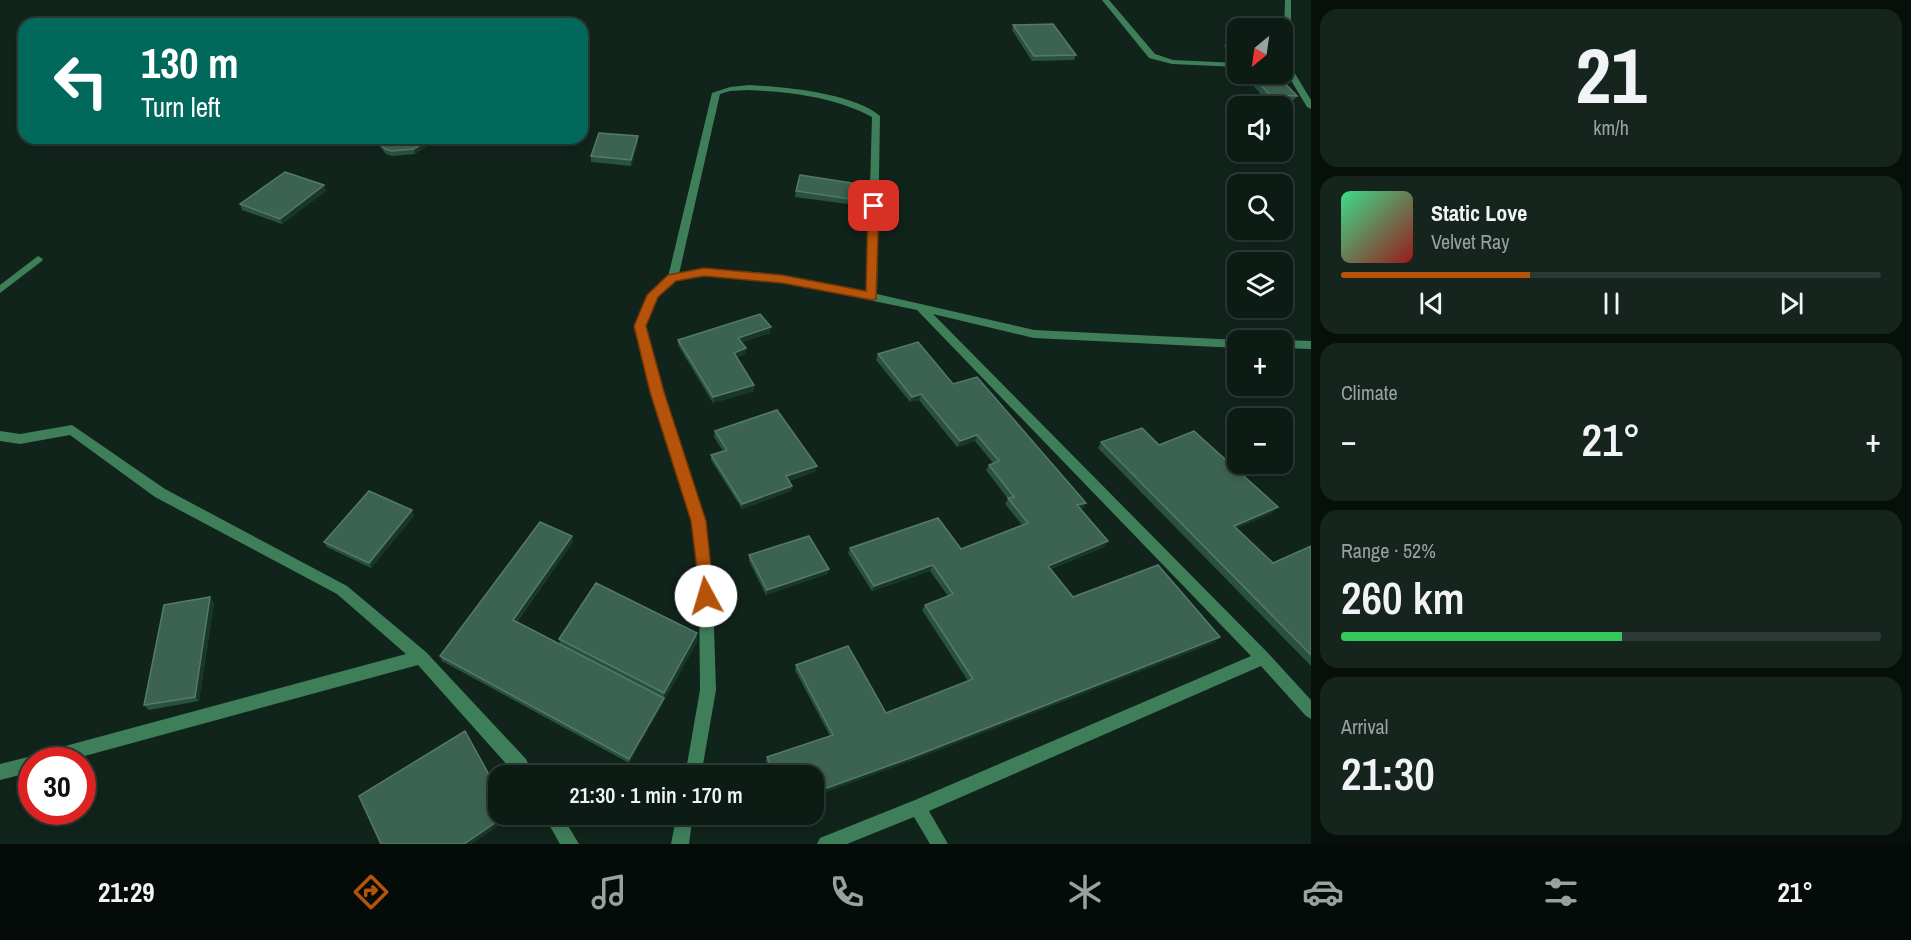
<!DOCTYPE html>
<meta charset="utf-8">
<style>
:root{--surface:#0c1b14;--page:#15241d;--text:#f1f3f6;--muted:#9aa1a0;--line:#2c3934;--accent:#b45309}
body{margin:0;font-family:"Archivo Narrow",sans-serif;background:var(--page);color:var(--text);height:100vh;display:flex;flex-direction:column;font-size:22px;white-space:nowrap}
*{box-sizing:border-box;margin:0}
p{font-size:20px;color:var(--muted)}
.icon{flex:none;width:33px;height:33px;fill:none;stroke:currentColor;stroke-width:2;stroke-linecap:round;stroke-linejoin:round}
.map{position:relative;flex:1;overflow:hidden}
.side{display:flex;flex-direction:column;gap:9px;padding:9px;background:#070f0b;width:600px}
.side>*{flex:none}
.hud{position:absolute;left:18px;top:18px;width:570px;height:126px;border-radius:18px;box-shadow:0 3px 9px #0003,0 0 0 2px var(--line);background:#00695c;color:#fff;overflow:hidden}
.needle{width:39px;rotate:209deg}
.buttons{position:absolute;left:1227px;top:18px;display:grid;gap:12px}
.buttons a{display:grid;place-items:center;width:66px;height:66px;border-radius:12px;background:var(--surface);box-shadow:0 3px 9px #0003,0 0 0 2px var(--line);font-size:30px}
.speed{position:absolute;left:18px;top:747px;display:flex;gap:12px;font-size:30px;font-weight:700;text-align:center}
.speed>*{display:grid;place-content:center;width:78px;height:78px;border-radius:50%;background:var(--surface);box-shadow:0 3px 9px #0003,0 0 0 2px var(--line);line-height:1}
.speed .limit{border:9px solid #d22;background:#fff;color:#111}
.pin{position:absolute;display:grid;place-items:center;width:51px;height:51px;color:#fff;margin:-26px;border-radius:12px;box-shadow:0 3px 9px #0006}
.me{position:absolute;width:66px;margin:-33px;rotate:354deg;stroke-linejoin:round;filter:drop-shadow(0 0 4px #0008)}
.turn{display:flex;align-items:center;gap:21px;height:126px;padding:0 24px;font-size:27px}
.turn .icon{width:78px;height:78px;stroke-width:2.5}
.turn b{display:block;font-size:42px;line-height:51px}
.big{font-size:45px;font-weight:600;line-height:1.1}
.side .tile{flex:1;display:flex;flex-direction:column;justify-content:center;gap:9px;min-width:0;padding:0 21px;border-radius:18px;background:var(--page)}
.side .dial{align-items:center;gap:0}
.dial b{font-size:78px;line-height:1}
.song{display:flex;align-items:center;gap:18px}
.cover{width:72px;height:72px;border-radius:9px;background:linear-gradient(135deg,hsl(150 70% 55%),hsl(0 70% 35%))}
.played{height:6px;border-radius:3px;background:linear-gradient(90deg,var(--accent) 35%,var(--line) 35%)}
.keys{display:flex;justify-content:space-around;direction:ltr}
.heat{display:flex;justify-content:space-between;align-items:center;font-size:33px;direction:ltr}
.charge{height:9px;border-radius:4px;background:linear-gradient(90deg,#34c759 52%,var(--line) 0)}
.trip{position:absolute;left:488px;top:765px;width:336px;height:60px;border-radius:18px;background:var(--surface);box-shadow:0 3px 9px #0003,0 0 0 2px var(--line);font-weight:600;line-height:60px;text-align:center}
.menu{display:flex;height:96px;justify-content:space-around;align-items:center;background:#050b08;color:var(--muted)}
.menu .icon{width:42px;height:42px}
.menu .selected{color:var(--accent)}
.menu b{font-size:27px;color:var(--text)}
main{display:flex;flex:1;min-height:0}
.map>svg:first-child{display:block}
</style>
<main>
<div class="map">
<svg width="1311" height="844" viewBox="0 0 1311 844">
<rect width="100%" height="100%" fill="#10241b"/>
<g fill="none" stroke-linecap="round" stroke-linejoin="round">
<path fill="#3e7f5a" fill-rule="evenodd" d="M1102 0H1109L1155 54 1173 60 1238 63V67L1172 64 1149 58Z
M1285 0H1291V67L1311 100V109L1307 107 1283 67Z
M749 85C784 87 853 93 880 116L877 294 1034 330 1239 340H1238V348L1034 338 933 314 1268 653 1311 700V719L1306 716 1261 666 929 811 948 844H930L914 817 847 844H817L820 838 915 800 1251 656 917 310 782 282 704 275 676 281 658 297 645 326 663 392 706 521 713 596 716 690 701 776H685L700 690 699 596 692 521 651 392 635 326 649 293 668 277 712 93 730 87ZM749 90C791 92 835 97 872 117L867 292C809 281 738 262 679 274L720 94 730 91Z
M38 256 43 259 42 261 0 293V285Z
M1281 340H1282L1311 341V349L1282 348V340Z
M72 425 165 489 347 586 426 652 526 759 534 776H517L418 665 70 760H32V772L0 780V764L32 756 36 758 37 754 43 752 406 654 337 594 155 497 70 435 20 444 0 441V431L20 434Z
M543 814H561L579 844H560Z
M677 814H693L689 844H671Z"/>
</g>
<path fill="#2a5040" d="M1013 25 1076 55 1074 60 1032 61 1012 30Z
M1227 40 1238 41V57H1232L1224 46Z
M1252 75 1297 96 1293 101H1267L1249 81Z
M638 136V142L631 166 591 162V156Z
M427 138 428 143 426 147 415 154 392 156 386 154 380 147 379 142Z
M859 184 855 205 795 197 796 191Z
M326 191 282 224 242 210 240 204Z
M770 333 742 342 746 354 737 357 754 391 713 403 678 345V340Z
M878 354 953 384 1083 508 1080 509 1104 547 1051 569 1073 597 1220 637 1215 642 908 762 813 776H772L766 761 767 757 830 736 795 670 796 665 886 713 968 681 922 610 925 605 948 596 930 571 872 591 848 553 850 548 961 549 1022 525 1005 504 1008 499 986 470 989 465 993 463 975 441 957 447 919 400 910 402 876 360Z
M715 431 816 471 789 481 792 486 791 491 742 509 711 460V455L723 451 714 437Z
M1101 442 1159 445 1272 513 1236 528 1273 563 1311 546V666L1098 448Z
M414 516 371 568 327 547 324 542Z
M573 542 517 622 560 644 559 639 697 642 629 763 442 661 440 656Z
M749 555 829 569 827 574 766 595 749 561Z
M214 603 199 701 149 710 144 705Z"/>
<path fill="#183729" d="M638 136V142L631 166V160Z
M427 138 428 143 426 147 415 154 414 149Z
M324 185 326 191 282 224 280 219Z
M771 327 770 333 738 344V338Z
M746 348V354L733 359 734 353Z
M754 385V391L713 403V397Z
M921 394 919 400 910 402 912 397Z
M977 435 975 441 957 447 960 441Z
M817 466 816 471 785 482 786 476Z
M792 486 791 491 742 509V504Z
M1086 503 1083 508 1074 511 1077 505Z
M1278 507 1272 513 1229 532 1234 526Z
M412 510 414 516 371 568 369 563Z
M572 536 573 542 514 625 513 620Z
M1108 541 1104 547 1045 571 1048 566Z
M933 565 930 571 872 591 874 586Z
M829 569 827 574 766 595 767 590Z
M210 597 214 603 199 701 195 697Z
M697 633V642L629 763V759L664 698V693Z
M1220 637 1215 642 908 762 813 797V793Z
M508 814H511L512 817 472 844H464Z"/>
<path fill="#3c6252" stroke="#547a6a" stroke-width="1.5" d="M1053 24 1076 55 1034 56 1013 25Z
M1227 40 1238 41V52L1235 51Z
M1252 75 1278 76 1297 96 1270 95Z
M599 133 638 136 631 160 591 156Z
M381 138H427L425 142 414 149 391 151 385 149 379 142Z
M285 172 324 185 280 219 240 204Z
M800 175 859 184 856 200 796 191Z
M760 314 771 327 738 338 746 348 734 353 754 385 713 397 678 340Z
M918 342 953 384 977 377 1086 503 1077 505 1108 541 1048 566 1073 597 1158 565 1220 637 910 758 813 793V776H775L767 757 833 735 796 665 848 646 886 713 973 679 925 605 953 594 933 565 874 586 850 548 938 518 961 549 1028 523 1008 498 1014 497 989 465 999 461 977 435 960 441 921 394 912 397 878 354Z
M777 410 817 466 786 476 792 486 742 504 711 455 727 450 715 431Z
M1142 428 1159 445 1194 431 1278 507 1234 526 1273 563 1311 546V655L1101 442Z
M369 491 412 510 369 563 324 542Z
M540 522 572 536 513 620 664 698 629 759 440 656Z
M809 536 829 569 767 590 749 555Z
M596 583 697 633 664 693 559 639Z
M210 597 195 697 144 705 164 605Z
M465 731 498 791V814H508L464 844H381L359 796Z"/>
<path fill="#b45309" stroke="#753606" stroke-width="1.5" d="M874 203 879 206 876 299 872 300 782 283 704 276 676 281 658 297 646 326 664 392 706 521 714 596 712 601 706 603 701 601 691 521 650 392 634 326 647 295 668 275 704 268 782 275 866 291 868 206Z"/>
</svg>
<div class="buttons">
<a><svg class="needle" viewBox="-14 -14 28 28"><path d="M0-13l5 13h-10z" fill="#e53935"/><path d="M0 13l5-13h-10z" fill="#9aa1a0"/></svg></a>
<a><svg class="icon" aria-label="sound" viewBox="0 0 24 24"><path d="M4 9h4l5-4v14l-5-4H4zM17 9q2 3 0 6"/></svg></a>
<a><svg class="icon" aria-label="search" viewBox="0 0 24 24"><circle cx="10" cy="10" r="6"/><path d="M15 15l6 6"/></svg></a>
<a><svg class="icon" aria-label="layers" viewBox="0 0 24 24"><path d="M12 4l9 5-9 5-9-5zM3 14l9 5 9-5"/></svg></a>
<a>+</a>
<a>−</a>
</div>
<div class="speed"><div class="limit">30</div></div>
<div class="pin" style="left:874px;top:206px;background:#d93025"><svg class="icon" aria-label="arrive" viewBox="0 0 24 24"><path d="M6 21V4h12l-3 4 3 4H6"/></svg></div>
<svg class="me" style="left:706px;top:596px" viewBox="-20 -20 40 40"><circle r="19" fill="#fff"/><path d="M0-13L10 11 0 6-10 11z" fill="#b45309"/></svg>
<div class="trip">21:30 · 1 min · 170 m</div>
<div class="hud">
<div class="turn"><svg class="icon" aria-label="left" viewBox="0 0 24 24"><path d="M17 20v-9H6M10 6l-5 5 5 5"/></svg><div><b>130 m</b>Turn left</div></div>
</div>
</div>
<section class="side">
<div class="tile dial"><b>21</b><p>km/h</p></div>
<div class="tile">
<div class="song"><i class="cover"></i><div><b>Static Love</b><p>Velvet Ray</p></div></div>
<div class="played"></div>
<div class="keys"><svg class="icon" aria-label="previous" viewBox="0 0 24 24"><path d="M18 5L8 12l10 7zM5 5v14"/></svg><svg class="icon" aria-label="pause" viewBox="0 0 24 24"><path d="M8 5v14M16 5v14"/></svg><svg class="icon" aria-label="next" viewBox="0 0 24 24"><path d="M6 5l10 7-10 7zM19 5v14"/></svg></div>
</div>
<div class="tile"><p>Climate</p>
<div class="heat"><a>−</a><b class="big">21°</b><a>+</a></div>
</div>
<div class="tile"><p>Range · 52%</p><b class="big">260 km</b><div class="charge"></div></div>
<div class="tile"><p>Arrival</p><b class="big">21:30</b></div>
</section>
</main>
<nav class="menu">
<b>21:29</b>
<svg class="icon selected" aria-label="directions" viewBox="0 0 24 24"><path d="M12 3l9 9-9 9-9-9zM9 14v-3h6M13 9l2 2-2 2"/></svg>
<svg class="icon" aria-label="music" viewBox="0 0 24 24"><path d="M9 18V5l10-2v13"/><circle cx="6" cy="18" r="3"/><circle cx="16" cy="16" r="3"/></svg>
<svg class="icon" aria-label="phone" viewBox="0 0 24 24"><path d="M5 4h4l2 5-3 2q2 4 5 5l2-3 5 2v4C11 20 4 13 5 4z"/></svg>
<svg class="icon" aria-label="climate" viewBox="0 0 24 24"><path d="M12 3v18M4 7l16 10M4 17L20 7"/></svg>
<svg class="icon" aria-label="car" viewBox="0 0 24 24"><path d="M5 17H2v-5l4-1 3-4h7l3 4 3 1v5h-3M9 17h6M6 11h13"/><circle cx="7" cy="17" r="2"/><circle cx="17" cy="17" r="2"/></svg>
<svg class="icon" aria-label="filters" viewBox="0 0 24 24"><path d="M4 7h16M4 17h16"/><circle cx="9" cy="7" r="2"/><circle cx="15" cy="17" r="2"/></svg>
<b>21°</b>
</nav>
